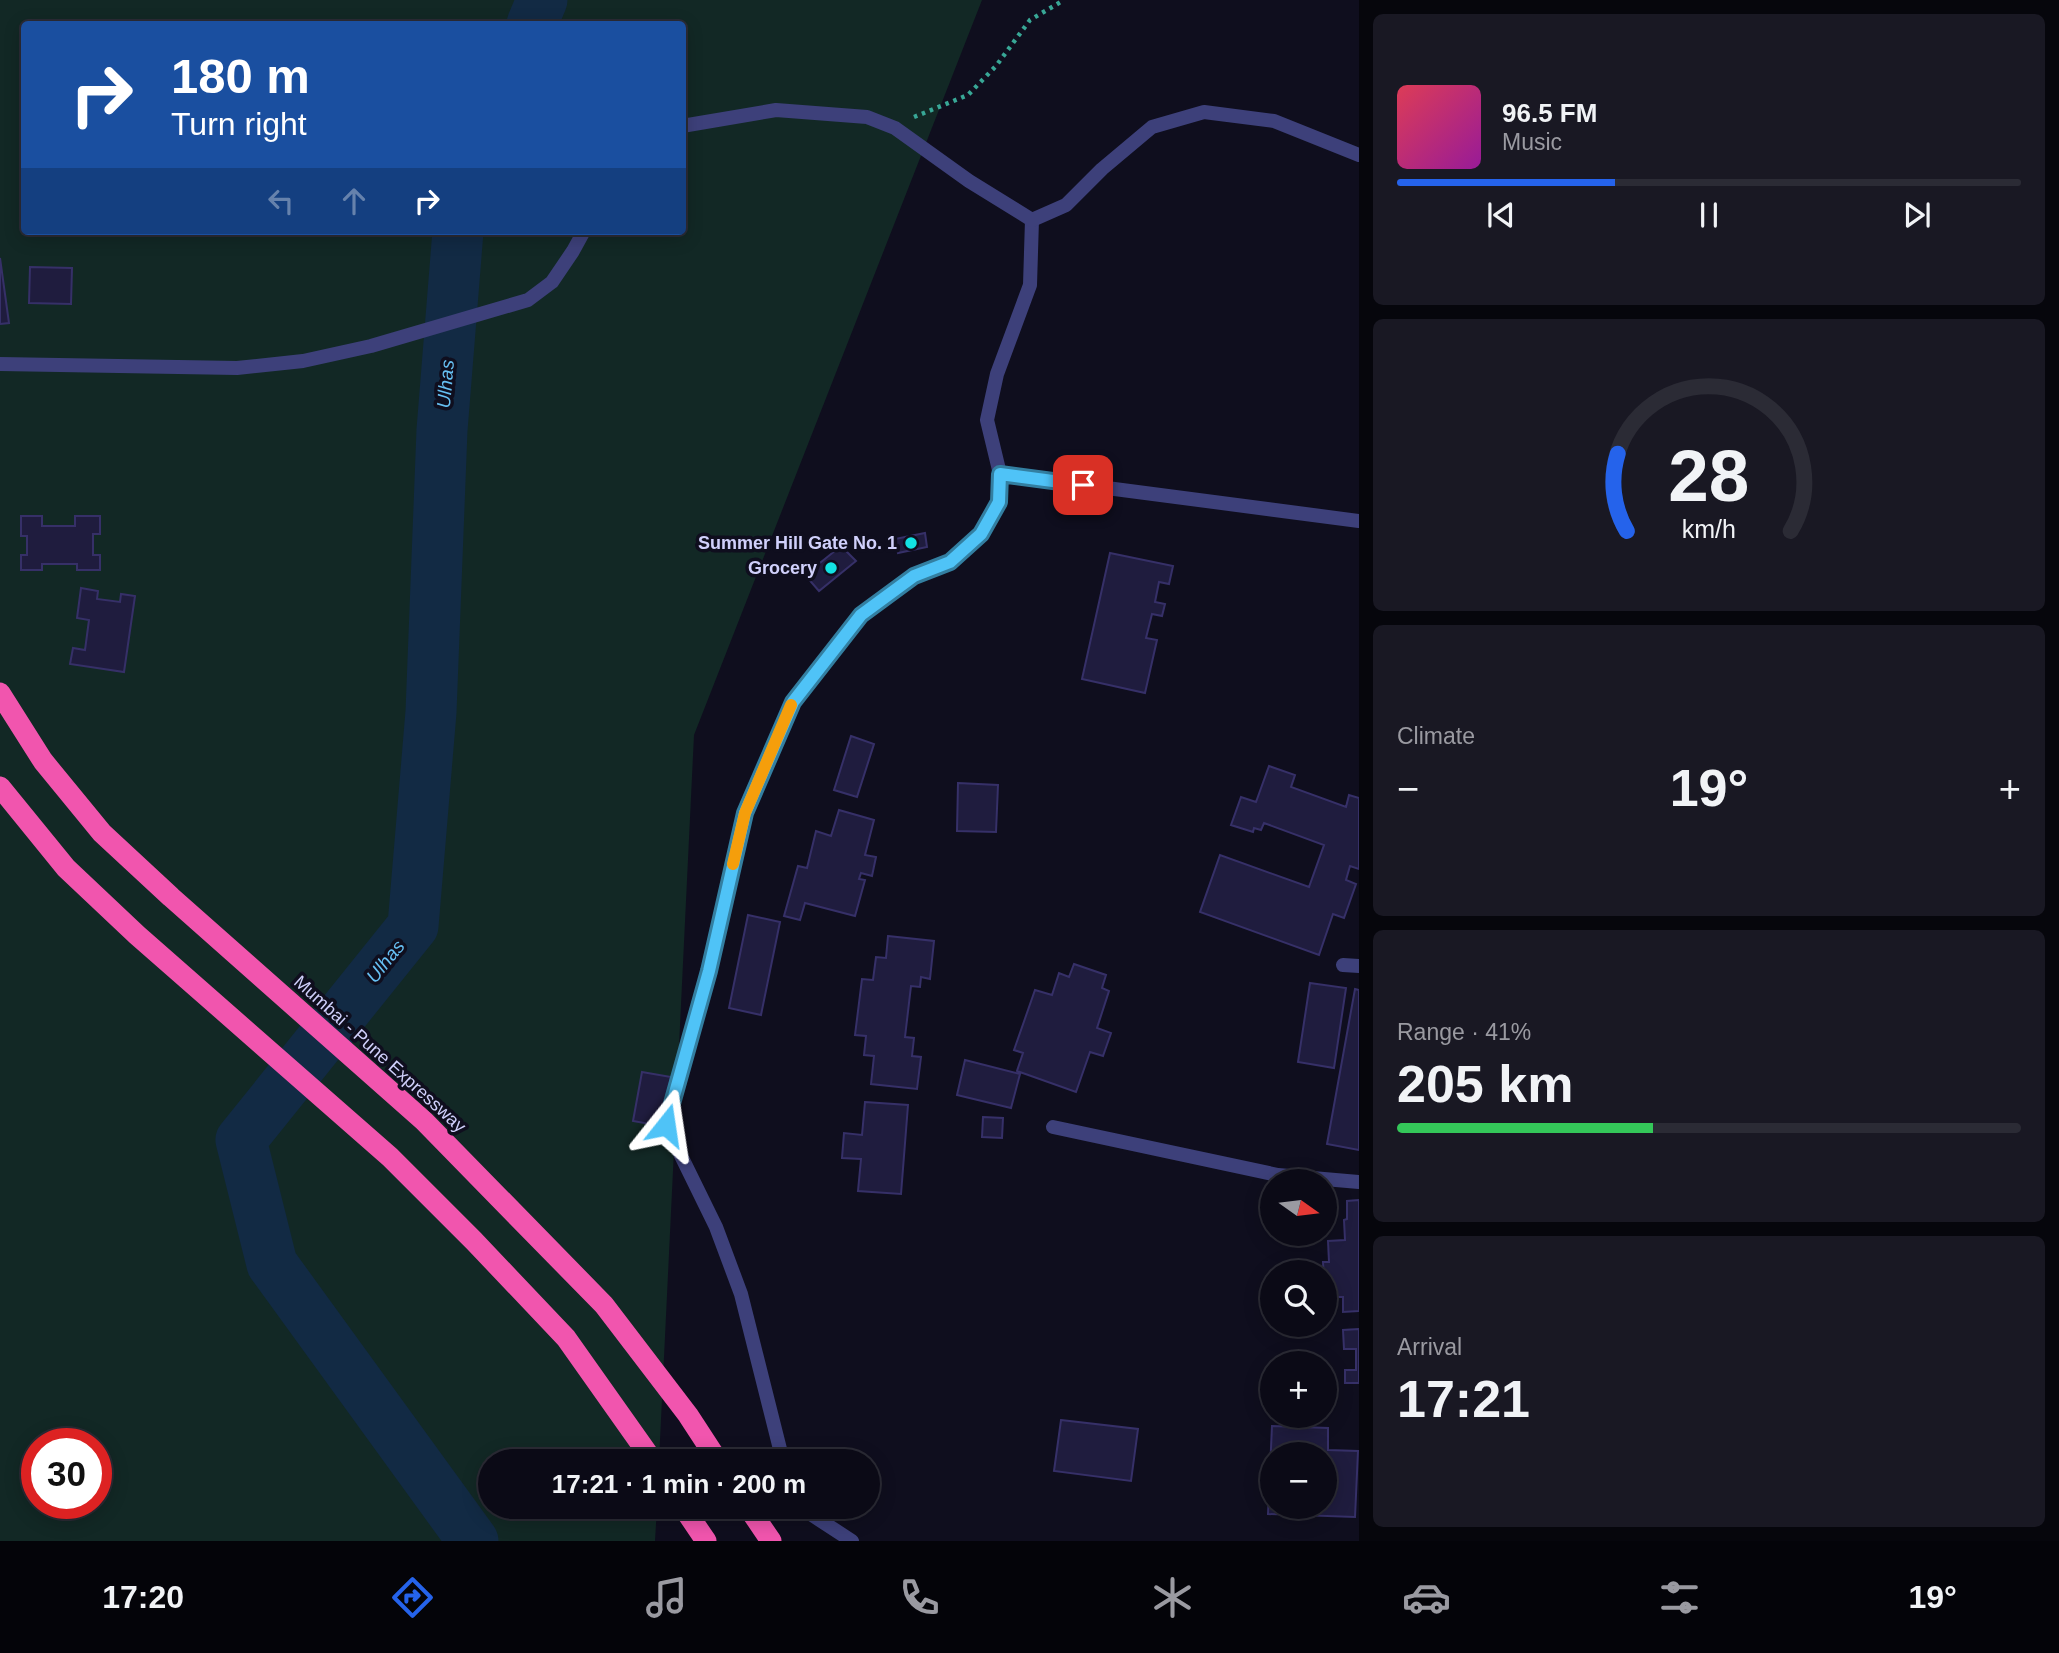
<!DOCTYPE html>
<meta charset="utf-8">
<style>
:root{--surface:#0b0a16;--page:#191823;--text:#f1f3f6;--muted:#9a9aa1;--line:#2b2b35;--accent:#2563eb}
body{margin:0;font-family:Helvetica,sans-serif;background:var(--page);color:var(--text);height:100vh;display:flex;flex-direction:column;font-size:26px;white-space:nowrap}
*{box-sizing:border-box;margin:0}
p{font-size:23px;color:var(--muted)}
.icon{flex:none;width:38px;height:38px;fill:none;stroke:currentColor;stroke-width:2;stroke-linecap:round;stroke-linejoin:round}
.map{position:relative;flex:1;overflow:hidden}
.details{display:flex;flex-direction:column;gap:14px;padding:14px;background:#06060c;width:700px}
.details>*{flex:none}
.banner{position:absolute;left:21px;top:21px;width:665px;height:214px;border-radius:7px;box-shadow:0 4px 18px #0003,0 0 0 2px var(--line);background:#1a4fa0;color:#fff;overflow:hidden}
.needle{width:46px;rotate:104deg}
.fabs{position:absolute;left:1260px;top:1169px;display:grid;gap:14px}
.fabs a{display:grid;place-items:center;width:77px;height:77px;border-radius:50%;background:var(--surface);box-shadow:0 4px 18px #0003,0 0 0 2px var(--line);font-size:35px}
.speed{position:absolute;left:21px;top:1428px;display:flex;gap:14px;font-size:35px;font-weight:700;text-align:center}
.speed>*{display:grid;place-content:center;width:91px;height:91px;border-radius:50%;background:var(--surface);box-shadow:0 4px 18px #0003,0 0 0 2px var(--line);line-height:1}
.speed .limit{border:10px solid #d22;background:#fff;color:#111}
.pin{position:absolute;display:grid;place-items:center;width:60px;height:60px;color:#fff;margin:-30px;border-radius:14px;box-shadow:0 4px 10px #0006}
.me{position:absolute;width:77px;margin:-38px;rotate:15deg;stroke-linejoin:round;filter:drop-shadow(0 0 5px #0008)}
.turn{display:flex;align-items:center;gap:24px;height:147px;padding:0 35px;font-size:32px}
.turn .icon{width:91px;height:91px;stroke-width:2.5}
.turn b{display:block;font-size:49px;line-height:60px}
.lanes{display:flex;align-items:center;height:66px;padding:0 35px;background:#0003;justify-content:center;gap:35px;direction:ltr}
.lanes .off{opacity:.35}
.big{font-size:52px;font-weight:800;line-height:1.1}
.details .tile{flex:1;display:flex;flex-direction:column;justify-content:center;gap:10px;min-width:0;padding:0 24px;border-radius:10px;background:var(--page)}
.details .dial{align-items:center;gap:0}
.dial svg{height:182px;overflow:visible;fill:none;stroke:var(--line);stroke-width:7;stroke-linecap:round;text-anchor:middle}
.dial text{fill:var(--text);stroke:none}
.song{display:flex;align-items:center;gap:21px}
.cover{width:84px;height:84px;border-radius:10px;background:linear-gradient(135deg,hsl(350 70% 55%),hsl(300 70% 35%))}
.played{height:7px;border-radius:4px;background:linear-gradient(90deg,var(--accent) 35%,var(--line) 35%)}
.keys{display:flex;justify-content:space-around;direction:ltr}
.heat{display:flex;justify-content:space-between;align-items:center;font-size:38px;direction:ltr}
.charge{height:10px;border-radius:5px;background:linear-gradient(90deg,#34c759 41%,var(--line) 0)}
.trip{position:absolute;left:478px;top:1449px;width:402px;height:70px;border-radius:35px;background:var(--surface);box-shadow:0 4px 18px #0003,0 0 0 2px var(--line);font-weight:800;line-height:70px;text-align:center}
.dock{display:flex;height:112px;justify-content:space-around;align-items:center;background:#040409;color:var(--muted)}
.dock .icon{width:49px;height:49px}
.dock .on{color:var(--accent)}
.dock b{font-size:32px;color:var(--text)}
main{display:flex;flex:1;min-height:0}
.map>svg:first-child{display:block}
</style>
<main>
<div class="map">
<svg width="1359" height="1541" viewBox="0 0 1359 1541">
<rect width="100%" height="100%" fill="#0f0e1e"/>
<path fill="#122825" fill-rule="evenodd" d="M0 0H982L694 735 659 1461H490V1507H657L655 1541H0ZM24 24H682V231H24ZM37 1444H96V1503H37Z"/>
<g fill="none" stroke-linecap="round" stroke-linejoin="round">
<path stroke="#122a44" stroke-width="51" d="M532 24 542 0
M458 231 442 430 431 712 413 926 241 1140 272 1264 473 1541"/>
</g>
<path fill="#1f1c3e" stroke="#363068" stroke-width="2" fill-rule="evenodd" d="M0 258 9 323 0 324Z
M30 267 72 268 71 304 29 303Z
M21 516H42V526H75V516H100V534H93V555H100V570H77V564H42V570H21V555H27V536H21Z
M925 533 927 547 898 553 895 539Z
M841 546 856 561 819 591 805 575Z
M1110 553 1173 566 1169 584 1159 582 1155 602 1165 604 1162 616 1152 614 1146 638 1157 640 1145 693 1082 679Z
M81 588 98 591 97 599 120 602 121 594 135 596 124 672 70 664 73 648 85 650 89 620 77 618Z
M851 736 874 744 857 797 834 790Z
M1269 766 1295 775 1291 787 1346 807 1349 795 1359 798V869L1350 866 1346 880 1356 884 1344 918 1333 914 1319 955 1200 912 1220 855 1309 887 1324 845 1264 823 1261 830 1254 828 1253 832 1231 825 1241 797 1256 802Z
M958 783 998 785 996 832 957 831Z
M839 810 874 820 865 855 876 857 872 876 861 873 859 879 865 880 855 916 805 903 800 920 784 916 798 866 807 868 816 831 831 836Z
M748 915 780 922 761 1015 729 1008Z
M888 936 934 941 930 979 921 977 920 987 911 986 905 1037 914 1038 912 1056 921 1057 917 1089 871 1084 874 1056 864 1055 866 1036 855 1035 862 979 873 980 876 957 886 958Z
M1074 964 1106 975 1102 988 1109 991 1097 1028 1111 1033 1103 1056 1090 1052 1076 1092 1017 1071 1023 1053 1014 1050 1035 990 1052 995 1059 973 1069 977Z
M1310 983 1346 988 1334 1068 1298 1062Z
M1355 989 1359 990V1150L1327 1144Z
M965 1060 1020 1074 1011 1108 957 1095Z
M642 1072 671 1077 661 1126 633 1121Z
M865 1102 908 1105 901 1194 858 1191 861 1159 842 1158 844 1133 862 1135Z
M983 1117 1003 1118 1002 1138 982 1137Z
M1359 1200V1311L1343 1312V1297H1325L1323 1262H1329L1328 1241 1345 1240 1344 1220 1347 1219V1201Z
M1359 1329V1383H1345V1370H1356V1349H1344L1343 1330Z
M1061 1420 1138 1429 1131 1481 1054 1471Z
M1272 1426 1328 1428V1450L1358 1451 1355 1517 1268 1514ZM1272 1454H1325V1507H1272Z"/>
<g fill="none" stroke-linecap="round" stroke-linejoin="round">
<path stroke="#38a796" stroke-width="4.5" stroke-dasharray="3.5 5" stroke-linecap="butt" d="M914 117 968 95 996 66 1030 20 1064 0"/>
<path stroke="#3d407a" stroke-width="14" d="M1000 474 1359 521
M1343 965 1359 966
M1053 1127 1278 1175 1359 1182
M783 1461 741 1294 716 1227 666 1125 709 971 745 813 793 702 861 615 914 576 950 562 981 534 999 501 1000 474 987 420 997 374 1030 285 1032 220
M807 1507 812 1515 852 1541"/>
<path stroke="#3d407a" stroke-width="14" d="M682 126 776 110 867 117 895 128 969 181 1032 220 1066 205 1102 169 1152 127 1204 112 1274 121 1359 155
M0 364 237 368 303 361 371 346 528 300 552 282 573 251 584 231"/>
<path stroke="#f155ae" stroke-width="21" d="M0 693 43 761 102 833 171 897 424 1121 604 1305 688 1415 718 1461
M0 787 66 868 137 935 390 1157 474 1241 566 1338 653 1461
M683 1507 706 1541
M748 1507 771 1541"/>
</g>
<g fill="none" stroke-linecap="round" stroke-linejoin="round">
<defs>
<path id="route" d="M666 1125 709 971 745 813 793 702 861 615 914 576 950 562 981 534 999 502 1000 474 1083 485"/>
</defs>
<use href="#route" stroke="#337fa1" stroke-width="18"/>
<use href="#route" stroke="#4fc3f7" stroke-width="12"/>
<path stroke="#f59e0b" stroke-width="12" d="M733 864 745 813 791 705"/>
</g>
<g fill="#13e2e3" stroke="#0f0e1e" stroke-width="2.5">
<circle cx="911" cy="543" r="7"/>
<circle cx="831" cy="568" r="7"/>
</g>
<g text-anchor="middle" stroke-width="7" stroke-linejoin="round" paint-order="stroke">
<g font-size="18" font-weight="bold" fill="#d0d0fb" stroke="#0f0e1e" text-anchor="end">
<text x="897" y="549">Summer Hill Gate No. 1</text>
<text x="817" y="574">Grocery</text>
</g>
<g font-size="18" fill="#d0d0fb" stroke="#0f0e1e">
<text transform="translate(380 1054) rotate(42)" y="6">Mumbai - Pune Expressway</text>
</g>
<g font-size="19" font-style="italic" fill="#66bff2" stroke="#0f0e1e">
<text transform="translate(445 384) rotate(-85)" y="7">Ulhas</text>
<text transform="translate(385 961) rotate(-51)" y="7">Ulhas</text>
</g>
</g>
</svg>
<div class="fabs">
<a><svg class="needle" viewBox="-14 -14 28 28"><path d="M0-13l5 13h-10z" fill="#e53935"/><path d="M0 13l5-13h-10z" fill="#9a9aa1"/></svg></a>
<a><svg class="icon" aria-label="search" viewBox="0 0 24 24"><circle cx="10" cy="10" r="6"/><path d="M15 15l6 6"/></svg></a>
<a>+</a>
<a>−</a>
</div>
<div class="speed"><div class="limit">30</div></div>
<div class="pin" style="left:1083px;top:485px;background:#d93025"><svg class="icon" aria-label="arrive" viewBox="0 0 24 24"><path d="M6 21V4h12l-3 4 3 4H6"/></svg></div>
<svg class="me" style="left:666px;top:1125px" viewBox="-20 -20 40 40"><path d="M0-17L14 15 0 8-14 15z" fill="#4fc3f7" stroke="#fff" stroke-width="4"/></svg>
<div class="trip">17:21 · 1 min · 200 m</div>
<div class="banner">
<div class="turn"><svg class="icon" aria-label="right" viewBox="0 0 24 24"><path d="M7 20v-9h11M14 6l5 5-5 5"/></svg><div><b>180 m</b>Turn right</div></div>
<div class="lanes"><svg class="icon off" aria-label="left" viewBox="0 0 24 24"><path d="M17 20v-9H6M10 6l-5 5 5 5"/></svg><svg class="icon off" aria-label="ahead" viewBox="0 0 24 24"><path d="M12 20V5M6 11l6-6 6 6"/></svg><svg class="icon" aria-label="right" viewBox="0 0 24 24"><path d="M7 20v-9h11M14 6l5 5-5 5"/></svg></div>
</div>
</div>
<section class="details">
<div class="tile">
<div class="song"><i class="cover"></i><div><b>96.5 FM</b><p>Music</p></div></div>
<div class="played"></div>
<div class="keys"><svg class="icon" aria-label="previous" viewBox="0 0 24 24"><path d="M18 5L8 12l10 7zM5 5v14"/></svg><svg class="icon" aria-label="pause" viewBox="0 0 24 24"><path d="M8 5v14M16 5v14"/></svg><svg class="icon" aria-label="next" viewBox="0 0 24 24"><path d="M6 5l10 7-10 7zM19 5v14"/></svg></div>
</div>
<div class="tile dial"><svg viewBox="0 0 100 80">
<path d="M14 69A42 42 0 1 1 86 69"/>
<path d="M14 69A42 42 0 0 1 10 35" stroke="#2563eb"/>
<text x="50" y="56" font-size="32" font-weight="700">28</text>
<text x="50" y="72" font-size="11">km/h</text>
</svg></div>
<div class="tile"><p>Climate</p>
<div class="heat"><a>−</a><b class="big">19°</b><a>+</a></div>
</div>
<div class="tile"><p>Range · 41%</p><b class="big">205 km</b><div class="charge"></div></div>
<div class="tile"><p>Arrival</p><b class="big">17:21</b></div>
</section>
</main>
<nav class="dock">
<b>17:20</b>
<svg class="icon on" aria-label="directions" viewBox="0 0 24 24"><path d="M12 3l9 9-9 9-9-9zM9 14v-3h6M13 9l2 2-2 2"/></svg>
<svg class="icon" aria-label="music" viewBox="0 0 24 24"><path d="M9 18V5l10-2v13"/><circle cx="6" cy="18" r="3"/><circle cx="16" cy="16" r="3"/></svg>
<svg class="icon" aria-label="phone" viewBox="0 0 24 24"><path d="M5 4h4l2 5-3 2q2 4 5 5l2-3 5 2v4C11 20 4 13 5 4z"/></svg>
<svg class="icon" aria-label="climate" viewBox="0 0 24 24"><path d="M12 3v18M4 7l16 10M4 17L20 7"/></svg>
<svg class="icon" aria-label="car" viewBox="0 0 24 24"><path d="M5 17H2v-5l4-1 3-4h7l3 4 3 1v5h-3M9 17h6M6 11h13"/><circle cx="7" cy="17" r="2"/><circle cx="17" cy="17" r="2"/></svg>
<svg class="icon" aria-label="filters" viewBox="0 0 24 24"><path d="M4 7h16M4 17h16"/><circle cx="9" cy="7" r="2"/><circle cx="15" cy="17" r="2"/></svg>
<b>19°</b>
</nav>
